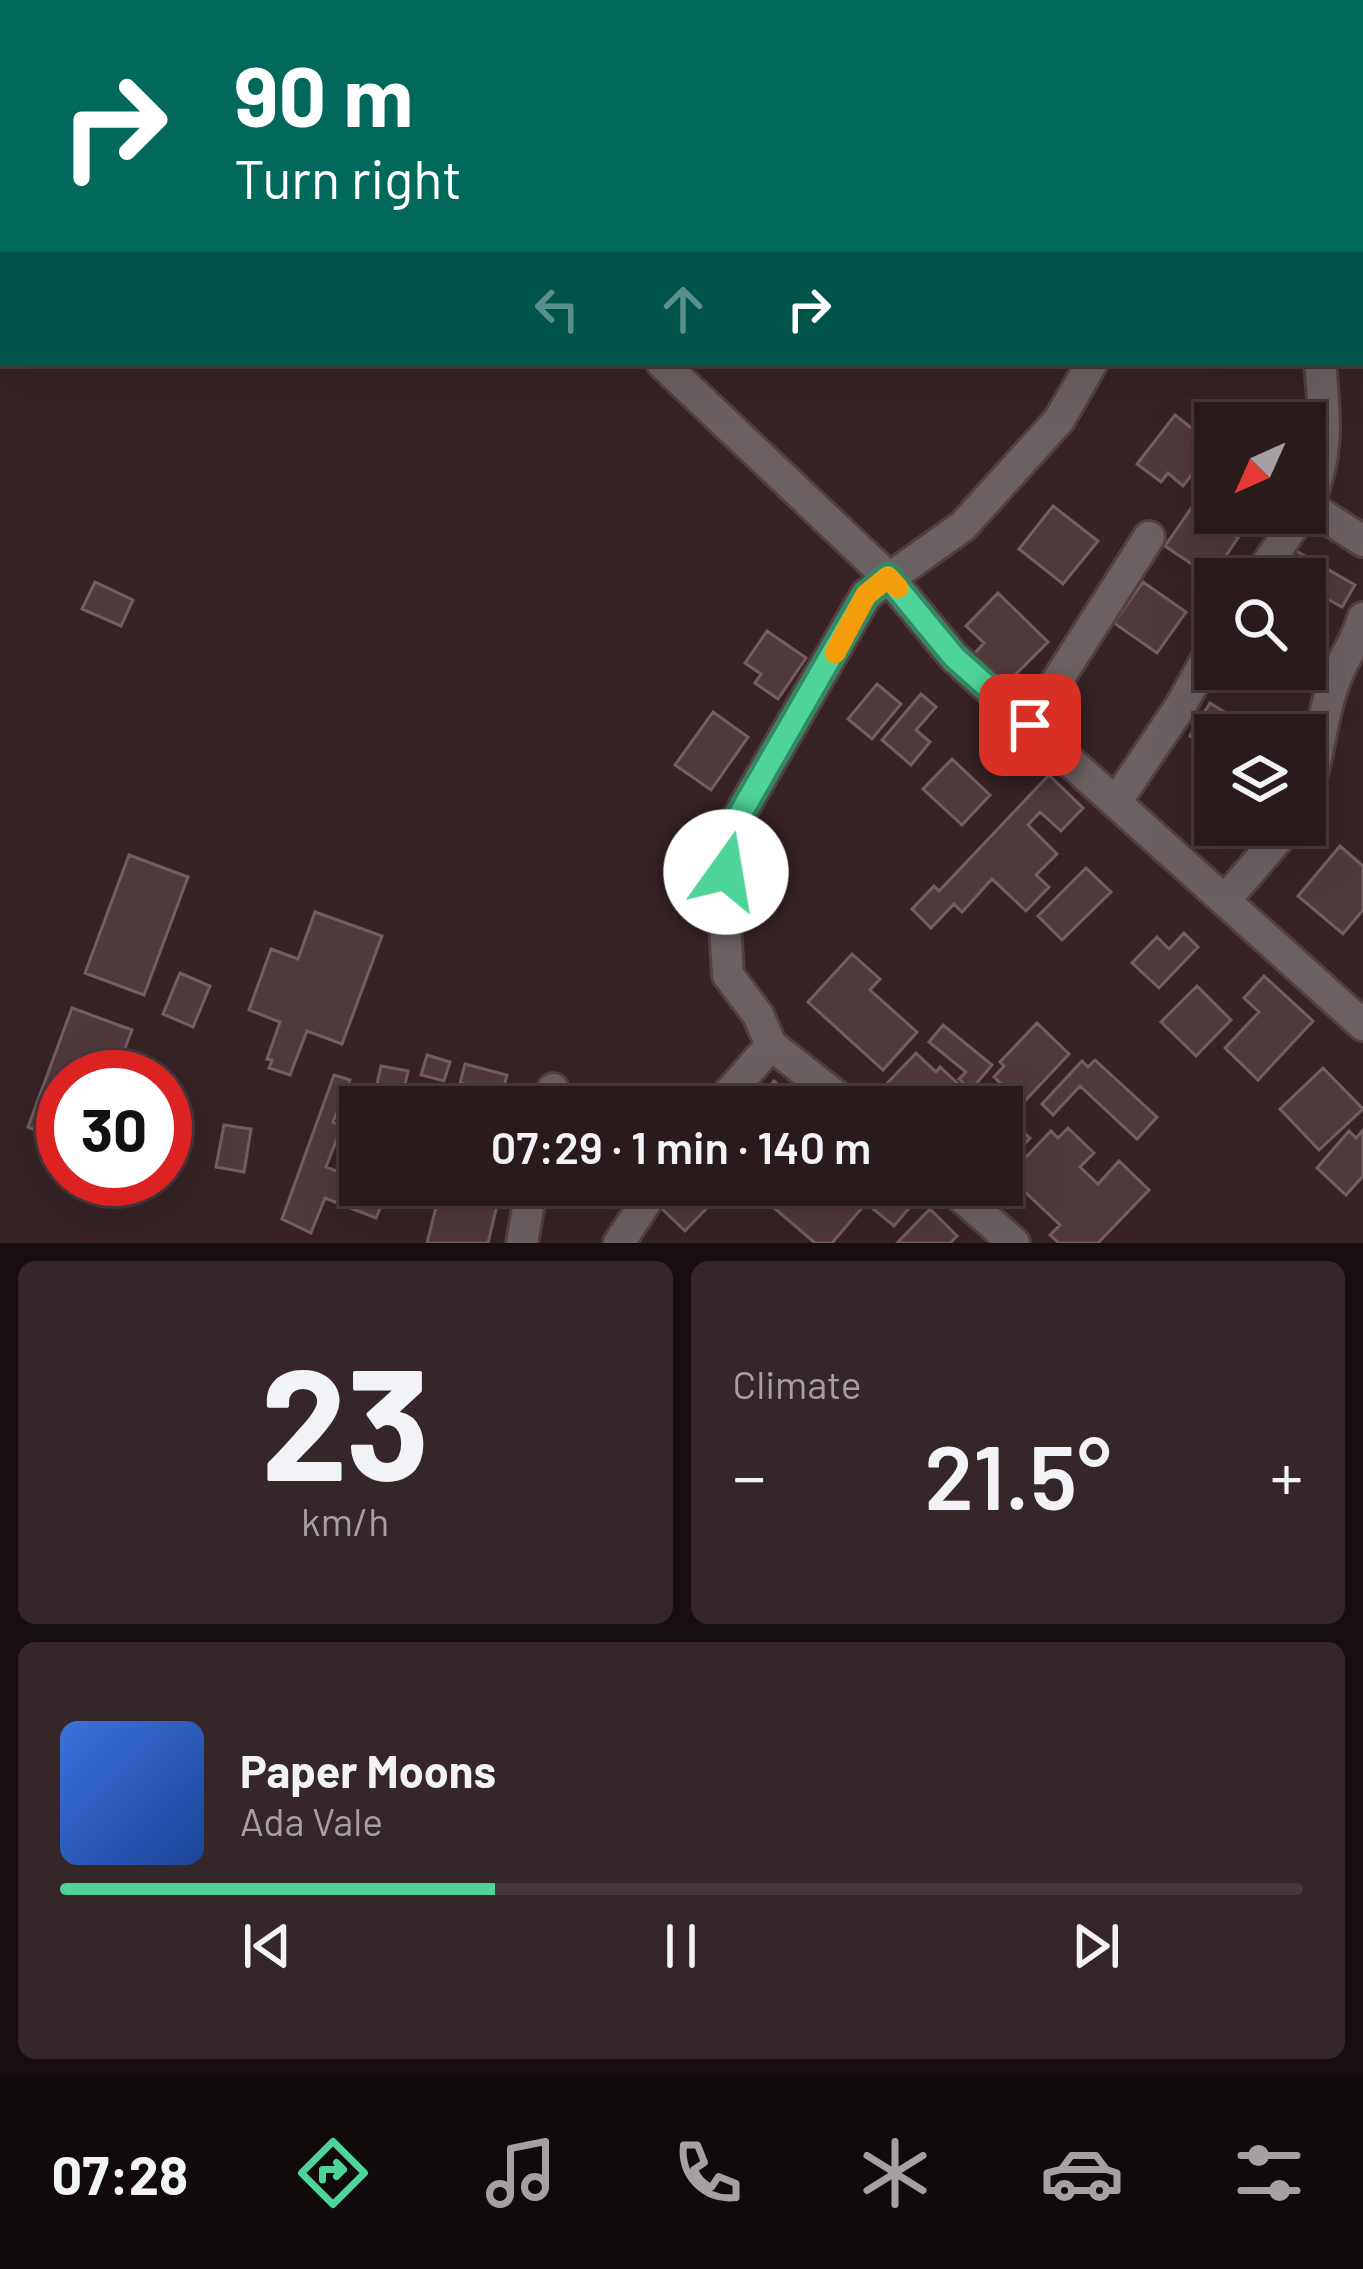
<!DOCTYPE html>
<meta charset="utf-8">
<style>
:root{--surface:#291a1c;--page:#352729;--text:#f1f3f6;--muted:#a5a1a3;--line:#45383b;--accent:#4ed399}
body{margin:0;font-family:Barlow,sans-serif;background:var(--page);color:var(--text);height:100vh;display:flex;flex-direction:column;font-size:45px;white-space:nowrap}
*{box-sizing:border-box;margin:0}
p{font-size:39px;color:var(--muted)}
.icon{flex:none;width:66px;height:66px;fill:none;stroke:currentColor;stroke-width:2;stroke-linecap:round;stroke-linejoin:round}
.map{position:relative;height:1243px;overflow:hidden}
.side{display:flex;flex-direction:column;gap:18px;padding:18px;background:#170e0f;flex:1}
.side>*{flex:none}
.hud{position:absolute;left:0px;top:0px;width:1365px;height:366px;box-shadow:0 12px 48px #0002,0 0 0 3px var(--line);background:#00695c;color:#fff;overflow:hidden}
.needle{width:78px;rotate:225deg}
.tools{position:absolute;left:1194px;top:402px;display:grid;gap:24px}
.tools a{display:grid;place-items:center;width:132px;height:132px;border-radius:0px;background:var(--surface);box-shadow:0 12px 48px #0002,0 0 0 3px var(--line);font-size:60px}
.speed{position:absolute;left:36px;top:1050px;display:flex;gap:24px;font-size:60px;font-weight:700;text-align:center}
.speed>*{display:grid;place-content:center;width:156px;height:156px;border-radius:50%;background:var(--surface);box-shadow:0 12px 48px #0002,0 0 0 3px var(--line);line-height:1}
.speed .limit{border:18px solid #d22;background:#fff;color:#111}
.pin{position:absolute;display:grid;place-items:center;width:102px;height:102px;color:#fff;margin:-51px;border-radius:24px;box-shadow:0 6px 18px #0006}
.me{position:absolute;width:132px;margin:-66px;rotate:13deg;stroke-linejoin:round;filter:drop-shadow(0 0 9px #0008)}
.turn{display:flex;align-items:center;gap:42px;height:252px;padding:0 36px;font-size:54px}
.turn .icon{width:156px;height:156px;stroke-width:2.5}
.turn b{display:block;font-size:84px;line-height:102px}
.lanes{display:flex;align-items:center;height:114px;padding:0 36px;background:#0003;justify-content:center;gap:60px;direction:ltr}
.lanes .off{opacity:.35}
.big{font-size:90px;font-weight:600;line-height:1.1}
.side .card{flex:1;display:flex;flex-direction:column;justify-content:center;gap:18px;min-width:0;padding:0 42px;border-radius:18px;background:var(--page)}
.side .dial{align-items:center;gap:0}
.dial b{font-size:156px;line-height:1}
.song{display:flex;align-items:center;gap:36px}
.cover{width:144px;height:144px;border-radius:18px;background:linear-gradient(135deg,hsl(220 70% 55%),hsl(220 70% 35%))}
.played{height:12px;border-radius:6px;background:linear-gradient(90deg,var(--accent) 35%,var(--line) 35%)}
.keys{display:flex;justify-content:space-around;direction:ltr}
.heat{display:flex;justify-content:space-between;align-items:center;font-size:66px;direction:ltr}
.side .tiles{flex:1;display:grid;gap:18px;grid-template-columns:1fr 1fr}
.card:last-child{grid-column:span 2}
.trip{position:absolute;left:339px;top:1086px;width:684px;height:120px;border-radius:0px;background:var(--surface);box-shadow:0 12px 48px #0002,0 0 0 3px var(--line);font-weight:600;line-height:120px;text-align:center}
.tabs{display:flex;height:192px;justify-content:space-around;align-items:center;background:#100a0b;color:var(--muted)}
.tabs .icon{width:84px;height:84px}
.tabs .selected{color:var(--accent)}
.tabs b{font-size:54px;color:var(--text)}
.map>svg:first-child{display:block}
</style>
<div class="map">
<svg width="1363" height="1243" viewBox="0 0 1363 1243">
<rect width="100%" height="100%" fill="#372326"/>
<path fill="#4f393b" stroke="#745c5f" stroke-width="3" d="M1175 415 1214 446 1183 486 1168 473 1161 482 1137 464Z
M1053 506 1098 541 1063 584 1019 549Z
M1192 507 1238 538 1219 566 1210 559 1202 571 1165 546Z
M1293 549 1355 585 1342 607 1320 595 1315 603 1305 597V579H1275Z
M95 582 133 600 121 626 82 609Z
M1143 582 1186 612 1157 653 1114 623Z
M998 593 1048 642 1005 685 974 654 984 643 966 626Z
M767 631 806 658 778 699 755 683 761 674 745 663Z
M877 684 901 704 872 739 848 719Z
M921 694 936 707 916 730 930 742 911 765 882 740Z
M1210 703 1260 734V735H1215V751L1190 736Z
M713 712 748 737 711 790 675 765Z
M952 759 990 795 962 825 923 789Z
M1049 775 1083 808 1061 831 1040 812 1028 825 1057 854 1036 875 1049 887 1026 911 992 879 962 912 954 904 931 928 912 909 934 886 939 891Z
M1340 846 1363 866V910L1343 934 1298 896Z
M129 855 188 877 144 995 85 973Z
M1086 868 1111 892 1062 940 1038 916Z
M315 912 382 936 342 1044 307 1031 290 1075 269 1068 272 1060 267 1059 280 1022 249 1010 271 949 298 959Z
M1184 933 1198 947 1159 988 1132 963 1157 937 1169 949Z
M852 954 880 979 870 990 917 1032 883 1070 808 1002Z
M180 973 210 986 193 1027 163 1014Z
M1264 976 1313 1021 1258 1080 1225 1048 1259 1012 1244 998Z
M1197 986 1231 1020 1196 1056 1161 1022Z
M72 1008 132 1030 114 1077H63V1140L28 1127Z
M1037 1023 1069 1054 1022 1104 994 1077 1004 1066 1000 1062Z
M943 1025 992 1065 971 1090 959 1079 966 1072 929 1042Z
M916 1053 936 1072 940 1067 967 1092 954 1107H894L878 1093Z
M427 1055 450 1062 444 1081 421 1075Z
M1095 1060 1157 1117 1137 1139 1080 1086 1053 1115 1042 1104 1082 1061 1088 1067Z
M465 1064 507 1075 502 1094 460 1083Z
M381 1066 408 1071 402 1098 436 1107H372Z
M1323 1068 1363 1109 1319 1150 1280 1109Z
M334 1075 350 1080 333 1122 342 1126 326 1167 360 1180V1185L387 1191 376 1218 325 1198 311 1233 282 1219Z
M774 1081 786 1092 776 1107H752Z
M1002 1113 1030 1138 1002 1168Z
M224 1125 251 1129 244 1172 216 1167Z
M1068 1128 1094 1153 1080 1167 1098 1184 1119 1161 1149 1190 1098 1243H1059L1050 1235 1060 1225 1008 1176 1051 1131 1058 1138Z
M1363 1130V1176L1346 1195 1317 1168 1349 1131 1356 1138Z
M394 1185H432L498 1201 488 1243H427L436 1207 392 1196Z
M685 1185H729L685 1231 662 1209Z
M791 1185 812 1199 824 1185H846L853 1191 858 1185H896L915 1201 894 1226 866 1203 832 1243H815L773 1207Z
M930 1209 957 1236 950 1243H897Z"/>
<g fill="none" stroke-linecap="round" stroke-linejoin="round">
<defs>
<path id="minor" d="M487 0 488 3
M1173 0 1174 3
M662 363 888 577 954 657 1363 1025
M1307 505 1363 541
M1305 509C1330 459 1325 416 1320 363
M1257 579 1302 513
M1029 725 1149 537
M1305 796C1320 758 1320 718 1335 680 1343 658 1357 641 1363 618
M1116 802 1180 707 1215 644
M1225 900 1290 825
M771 1045 758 1015 728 975 724 909 728 835 866 595 963 526 1059 420 1092 363
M548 1107 553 1089
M717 1107 771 1045 850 1107
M948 1185 1014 1243
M522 1243 532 1185
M619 1243 657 1185"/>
</defs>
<use href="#minor" stroke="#533f42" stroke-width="36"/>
<use href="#minor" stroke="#6c6162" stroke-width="30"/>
</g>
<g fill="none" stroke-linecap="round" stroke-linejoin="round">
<defs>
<path id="route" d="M726 872 728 835 866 595 888 577 954 657 1030 725"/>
</defs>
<use href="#route" stroke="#338963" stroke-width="30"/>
<use href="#route" stroke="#4ed399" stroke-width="21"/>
<path stroke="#f59e0b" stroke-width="21" d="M835 653 866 595 888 577 898 588"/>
</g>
</svg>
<div class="tools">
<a><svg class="needle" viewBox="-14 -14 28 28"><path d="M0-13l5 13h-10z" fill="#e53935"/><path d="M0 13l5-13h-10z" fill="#a5a1a3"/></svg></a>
<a><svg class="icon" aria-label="search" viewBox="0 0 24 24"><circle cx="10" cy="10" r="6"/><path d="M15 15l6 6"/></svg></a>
<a><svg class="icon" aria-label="layers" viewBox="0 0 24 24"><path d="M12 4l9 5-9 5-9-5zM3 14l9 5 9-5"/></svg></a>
</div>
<div class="speed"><div class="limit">30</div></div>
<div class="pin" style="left:1030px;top:725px;background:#d93025"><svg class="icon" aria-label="arrive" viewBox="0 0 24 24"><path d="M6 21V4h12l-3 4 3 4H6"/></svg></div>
<svg class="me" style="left:726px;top:872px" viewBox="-20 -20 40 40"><circle r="19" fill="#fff"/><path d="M0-13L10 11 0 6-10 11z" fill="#4ed399"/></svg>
<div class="trip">07:29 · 1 min · 140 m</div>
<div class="hud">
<div class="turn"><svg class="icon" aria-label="right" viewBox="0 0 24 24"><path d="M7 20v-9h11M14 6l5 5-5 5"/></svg><div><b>90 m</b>Turn right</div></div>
<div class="lanes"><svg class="icon off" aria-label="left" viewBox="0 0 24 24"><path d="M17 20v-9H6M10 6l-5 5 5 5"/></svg><svg class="icon off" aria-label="ahead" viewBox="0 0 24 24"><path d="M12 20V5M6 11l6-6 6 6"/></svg><svg class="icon" aria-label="right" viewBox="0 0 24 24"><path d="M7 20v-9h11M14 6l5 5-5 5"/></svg></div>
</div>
</div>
<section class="side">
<div class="tiles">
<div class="card dial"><b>23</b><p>km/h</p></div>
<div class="card"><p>Climate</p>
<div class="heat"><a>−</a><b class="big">21.5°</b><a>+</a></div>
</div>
<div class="card">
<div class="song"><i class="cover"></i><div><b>Paper Moons</b><p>Ada Vale</p></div></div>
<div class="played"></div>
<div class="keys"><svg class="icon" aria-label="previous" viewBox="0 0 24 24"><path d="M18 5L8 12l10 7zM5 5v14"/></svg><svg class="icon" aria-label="pause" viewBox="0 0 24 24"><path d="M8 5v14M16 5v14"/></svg><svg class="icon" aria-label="next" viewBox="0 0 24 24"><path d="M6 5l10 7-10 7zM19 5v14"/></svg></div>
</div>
</div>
</section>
<nav class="tabs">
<b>07:28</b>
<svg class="icon selected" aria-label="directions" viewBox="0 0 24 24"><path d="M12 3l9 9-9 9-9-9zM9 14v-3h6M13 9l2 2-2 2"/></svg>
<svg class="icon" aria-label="music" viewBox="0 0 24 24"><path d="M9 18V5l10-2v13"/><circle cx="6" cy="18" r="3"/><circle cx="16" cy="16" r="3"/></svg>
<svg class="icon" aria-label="phone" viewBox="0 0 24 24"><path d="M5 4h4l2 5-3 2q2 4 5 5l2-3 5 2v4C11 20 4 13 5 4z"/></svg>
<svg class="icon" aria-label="climate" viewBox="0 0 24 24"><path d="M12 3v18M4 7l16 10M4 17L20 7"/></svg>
<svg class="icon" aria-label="car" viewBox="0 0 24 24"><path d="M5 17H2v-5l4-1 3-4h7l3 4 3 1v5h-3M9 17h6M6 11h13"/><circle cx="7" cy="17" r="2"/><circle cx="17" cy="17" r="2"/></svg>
<svg class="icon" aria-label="filters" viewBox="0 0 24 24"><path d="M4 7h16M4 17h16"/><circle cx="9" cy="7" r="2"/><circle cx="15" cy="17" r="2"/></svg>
</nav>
